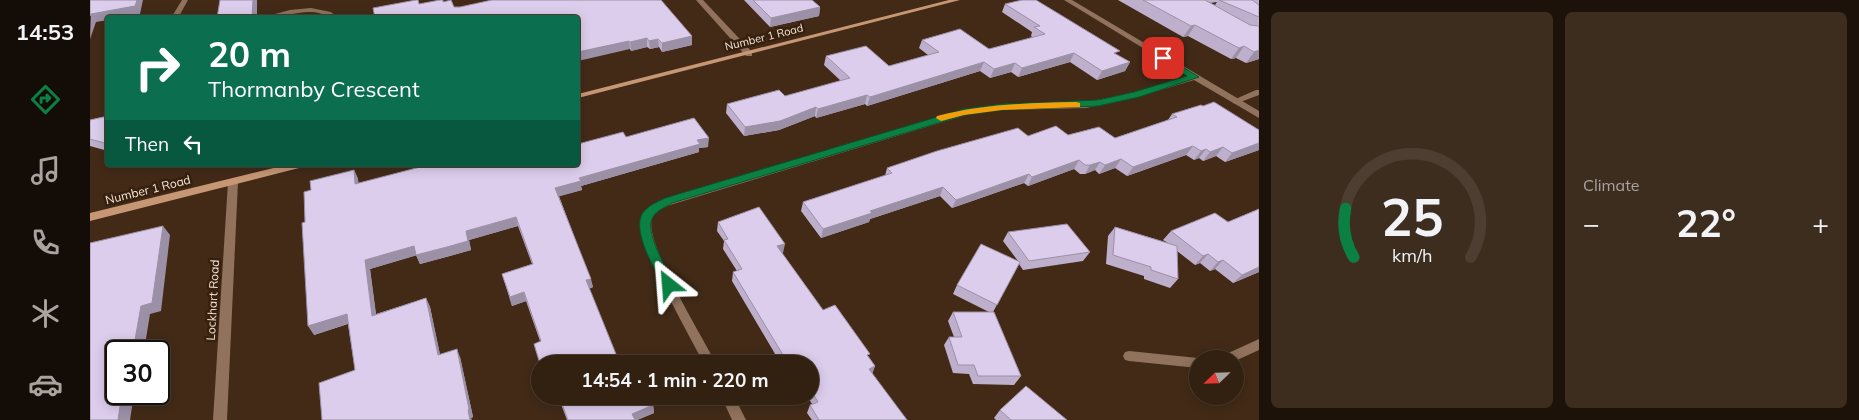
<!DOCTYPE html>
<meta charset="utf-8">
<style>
:root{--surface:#322011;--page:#3d2d1f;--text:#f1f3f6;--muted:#a8a39f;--line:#4d3e31;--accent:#0b8043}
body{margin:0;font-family:Mulish,sans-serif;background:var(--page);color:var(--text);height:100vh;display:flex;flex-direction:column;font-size:19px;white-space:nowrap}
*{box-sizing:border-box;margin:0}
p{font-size:16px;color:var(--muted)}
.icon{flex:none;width:28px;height:28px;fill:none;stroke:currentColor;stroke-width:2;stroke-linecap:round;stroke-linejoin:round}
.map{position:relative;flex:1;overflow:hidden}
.side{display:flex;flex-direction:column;gap:12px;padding:12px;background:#1c1209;width:600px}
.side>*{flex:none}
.banner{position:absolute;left:15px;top:15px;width:475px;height:152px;border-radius:5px;box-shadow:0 2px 12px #0003,0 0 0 1px var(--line);background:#0b6e4f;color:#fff;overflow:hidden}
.needle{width:32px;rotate:247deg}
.buttons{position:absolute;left:1099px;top:350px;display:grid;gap:10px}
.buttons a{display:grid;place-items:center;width:55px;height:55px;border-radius:50%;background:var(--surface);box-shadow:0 2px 12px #0003,0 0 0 1px var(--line);font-size:25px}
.speed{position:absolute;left:15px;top:340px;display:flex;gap:10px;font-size:25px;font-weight:700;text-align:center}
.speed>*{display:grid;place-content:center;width:65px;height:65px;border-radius:50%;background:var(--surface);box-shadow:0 2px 12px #0003,0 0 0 1px var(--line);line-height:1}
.speed .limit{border:2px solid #111;border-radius:8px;background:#fff;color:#111}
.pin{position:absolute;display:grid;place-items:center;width:42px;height:42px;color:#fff;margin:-21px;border-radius:10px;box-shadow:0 2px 8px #0006}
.me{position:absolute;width:55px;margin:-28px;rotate:332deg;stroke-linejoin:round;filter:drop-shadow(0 0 4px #0008)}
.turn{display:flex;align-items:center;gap:18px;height:105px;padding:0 20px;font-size:22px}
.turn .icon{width:65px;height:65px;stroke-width:2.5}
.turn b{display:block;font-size:35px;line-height:42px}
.then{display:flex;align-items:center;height:48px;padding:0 20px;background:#0003;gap:10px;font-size:19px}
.big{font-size:38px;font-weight:700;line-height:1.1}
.side .card{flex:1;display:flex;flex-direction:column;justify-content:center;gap:8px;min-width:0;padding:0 18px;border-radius:8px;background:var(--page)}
.side .dial{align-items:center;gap:0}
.dial svg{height:130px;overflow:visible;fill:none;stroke:var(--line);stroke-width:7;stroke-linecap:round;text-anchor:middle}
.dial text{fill:var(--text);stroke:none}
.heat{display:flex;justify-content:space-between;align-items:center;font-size:28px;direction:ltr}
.side .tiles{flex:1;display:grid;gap:12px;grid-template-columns:repeat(2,1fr)}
.trip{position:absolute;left:441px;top:355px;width:288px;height:50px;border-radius:25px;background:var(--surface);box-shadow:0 2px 12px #0003,0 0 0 1px var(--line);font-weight:700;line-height:50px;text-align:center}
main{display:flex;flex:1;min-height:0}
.tab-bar{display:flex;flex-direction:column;width:90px;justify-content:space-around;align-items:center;background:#140d07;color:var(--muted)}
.tab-bar .icon{width:35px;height:35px}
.tab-bar .active{color:var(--accent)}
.tab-bar b{font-size:22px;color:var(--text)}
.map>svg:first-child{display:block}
</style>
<main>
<nav class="tab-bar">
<b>14:53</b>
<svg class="icon active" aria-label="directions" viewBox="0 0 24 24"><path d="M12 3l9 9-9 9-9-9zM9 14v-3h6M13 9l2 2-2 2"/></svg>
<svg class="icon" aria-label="music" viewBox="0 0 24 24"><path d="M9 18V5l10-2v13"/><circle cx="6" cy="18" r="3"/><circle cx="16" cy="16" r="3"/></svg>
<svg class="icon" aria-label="phone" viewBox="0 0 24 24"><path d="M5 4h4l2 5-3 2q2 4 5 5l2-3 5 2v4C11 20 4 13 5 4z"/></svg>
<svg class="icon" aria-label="climate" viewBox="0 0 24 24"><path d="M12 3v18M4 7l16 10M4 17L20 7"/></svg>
<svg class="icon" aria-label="car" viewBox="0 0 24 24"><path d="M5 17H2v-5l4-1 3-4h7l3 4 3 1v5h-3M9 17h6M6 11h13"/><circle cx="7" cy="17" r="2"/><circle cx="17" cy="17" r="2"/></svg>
</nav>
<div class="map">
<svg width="1169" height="420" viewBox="0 0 1169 420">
<rect width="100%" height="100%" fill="#422a17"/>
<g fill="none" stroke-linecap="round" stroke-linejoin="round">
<path fill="#90725d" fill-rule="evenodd" d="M1166 90H1169V95L1145 104 1141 101Z"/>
<path fill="#90725d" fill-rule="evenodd" d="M92 0H98L88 18H81Z
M606 0H613L662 52V56H656Z
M974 0H982L1169 111V118L1104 80 1048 97 996 108 912 110 876 115 580 205C573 208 564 211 562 219 554 243 613 337 626 364H614C601 338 545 242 552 219 556 205 571 200 585 196L875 109 912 104 996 102 1043 93 1099 76Z
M221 8 241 12 248 18C239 18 232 12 221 12 204 12 187 18 170 18L200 10Z
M143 179 148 182 137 420H123L138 182Z
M1169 339V350L1145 361V359H1132L1134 355Z
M1039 351 1108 358 1111 359H1108V368L1039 361 1035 360 1033 356 1035 352Z
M631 396H644L656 420H642Z"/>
<path fill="#c79775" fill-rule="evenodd" d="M859 0H870L488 98V94Z
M196 165H214L209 168 0 221V213Z"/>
</g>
<path fill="#beb0cc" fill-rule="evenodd" d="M654 0H722L730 7 729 16 680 27Z
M1028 0H1169V59L1156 63 1146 58 1141 59 1098 36 1093 37ZM1127 2 1125 5 1120 3Z
M353 2 364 7 602 36V45L572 52 569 47 560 49 557 47 541 51 540 49 329 4Z
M915 4 1027 55 1040 62 1035 71 1007 80 980 62 928 77 921 72 900 78 890 71 777 106 775 104 726 118 725 116 689 130 654 136 636 113 637 104 695 96 751 81 734 65 736 56 799 66 838 55 829 48 832 40 899 49 943 38 941 36 942 32 912 12Z
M1113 106 1169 130V150L1135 162 1126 156 1113 161 1109 158 1104 160 1096 155 1037 176 1025 168 1009 174 1005 170 995 174H990L984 169 938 186 934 183 862 208 850 196 780 219 779 222 731 238 711 211 713 202 795 176 797 168 938 136 978 135 1025 138 1078 120 1082 114Z
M18 116V151L0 146V120Z
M536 137 618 147 609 148V152L491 186 492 190 469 196 503 287 499 289 450 341 436 301 422 306 412 274 442 264 428 226 379 240 381 250 360 256 330 264 326 255 280 269 286 314 336 298 340 307 350 355 370 357 383 417 381 418 265 370 258 324 224 335 215 222 221 190 264 170 268 179V183L488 165Z
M1169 209V272L1143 283 1125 269 1120 271 1110 263 1105 265 1087 251 1088 279 1080 288 1054 279V276L1016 264 1018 236 1025 227 1078 243 1073 240 1081 231 1138 222Z
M628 222 693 253H692L733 310 779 357 785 366 782 374 817 420H722L717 413 720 405 722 404 717 396H720V364H691L642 281 643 272 647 271 633 249 634 241 627 231Z
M918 232 1000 252 993 261 933 270 929 264 903 312 931 376 924 385 883 384 879 374 863 373 854 345 859 337H864L858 321 863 312H899L863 294 867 285 928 261 913 241Z
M468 396H559L563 405 564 413 547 420H477Z
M910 410 977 420H906L904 418Z"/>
<path fill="#9b90a6" d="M47 0H53L50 14 29 18H18V20L6 22 0 39 1 14Z
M163 0H167V18H162Z
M730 7 729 16 680 27 681 18Z
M1105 25 1098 36 1093 37 1101 26Z
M602 36V45L572 52V43Z
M557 38V47L541 51 540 42Z
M568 39 569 47 560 49 559 41Z
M539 41 540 49 488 61V52Z
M1154 46 1146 58 1141 59 1149 48Z
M1169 50V59L1156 63 1164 52Z
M984 53 980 62 928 77 932 68Z
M894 62 890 71 777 106 780 97Z
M1040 62 1035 71 1007 80 1012 71Z
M925 63 921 72 900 78 904 69Z
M777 95 775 104 726 118 728 109Z
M726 107 725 116 689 130 654 136 655 127Z
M619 138 618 147 609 148V152L491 186 492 190 467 197 465 188 489 178 607 140Z
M1169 143V150L1135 162 1142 153Z
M1103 146 1096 155 1037 176 1043 167Z
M1133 147 1126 156 1113 161 1120 152Z
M1116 149 1109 158 1104 160 1111 151Z
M1031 159 1025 168 1009 174 1015 165Z
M989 160 984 169 938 186 942 177Z
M1010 162 1005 170 995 174 1000 165Z
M26 165H43L29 168Z
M264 170 268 179 270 193 265 184Z
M939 174 934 183 862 208 866 200Z
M853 187 850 196 780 219 779 222 731 238 733 229 780 211Z
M426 217 428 226 379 240 381 250 330 264 326 255 376 231Z
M73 226 80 235 71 311 60 314 54 351H41L51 306Z
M695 244 693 253 686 255 687 246Z
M324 246 328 255 280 269 287 324 282 316 275 260Z
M1118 254 1110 263 1105 265 1113 256Z
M1133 260 1125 269 1120 271 1128 262Z
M1169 267V272L1143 283 1152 275Z
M501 279 503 287 497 289 496 280Z
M434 292 436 301 422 306 420 297Z
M336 298 340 307 352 364 348 355Z
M257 314 263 322 224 335 218 326Z
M367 349 370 357 383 417 381 418 382 420H380L378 410Z
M701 358 699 364H695L696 360Z
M785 366 782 374 779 369Z
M32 394H44L40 420H28Z
M563 405 564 413 547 420H543L542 414Z"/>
<path fill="#ddcded" stroke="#9b90a6" d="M0 0H47L45 6 1 14 0 16Z
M130 0H163L162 18H127Z
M326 0H328L329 4 350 0H353V2L361 0 364 7H370L402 0H571L602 36 572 43 568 39 559 41 557 38 540 42 539 41 488 52V18H285L283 8Z
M663 0H722L730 7 681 18Z
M932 0H946L1030 51 1024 53 1040 62 1012 71 984 53 932 68 925 63 904 69 894 62 780 97 777 95 728 109 726 107 690 121 655 127 637 104 689 90 695 96 760 78 736 56 776 46 799 66 849 52 832 40 870 29 899 49 955 34 944 27 950 26 915 4Z
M1053 0H1115L1160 25 1169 26V50L1164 52 1154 46 1149 48 1105 25 1101 26Z
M1129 0H1162L1169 5V17Z
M1124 102 1169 130V143L1142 153 1133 147 1120 152 1116 149 1111 151 1103 146 1043 167 1031 159 1015 165 1010 162 1000 165H995L989 160 942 177 939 174 866 200 853 187 780 211 782 213 733 229 713 202 802 173 797 168 847 151 928 128 938 136 966 126 978 135 1009 127 1025 138 1087 117 1082 114 1111 105 1113 106Z
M18 116V144L0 139V120Z
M604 118 619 138 607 140 610 144 489 178 491 181 465 188 501 279 496 280 530 364H450L444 344 451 341 434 292 420 297 412 274 443 264 426 217 376 231 378 241 357 247 326 255 324 246 275 260 282 316 336 298 348 355 367 349 379 409 378 410 380 420H232L229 383 265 370 257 314 218 326 212 223 215 222 214 192 221 190 220 181 264 170 265 184 338 165H488V144L533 132 536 137Z
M669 207 695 244 687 246 733 310 745 305 780 354 777 355 785 366 779 369 817 420H729L720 405 728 402 720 389V364H704L701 358 696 360 643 272 652 269 634 240 638 239 628 222Z
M1169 209V267L1152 275 1133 260 1128 262 1118 254 1113 256 1081 231 1125 213 1138 222Z
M977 224 1000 252 939 261 918 232Z
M73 226 62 303 51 306 43 351H26V394H32L28 420H0V243Z
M1025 227 1087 246 1088 279 1061 270V267L1023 255Z
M891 244 930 262 907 305 867 285Z
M863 312H904L931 376H888L884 365H868L859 337H872Z
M936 386 977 420H921L910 410Z
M469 396H559L563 405 542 414 545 420H478Z"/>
<path fill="#0b8043" stroke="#07532c" d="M1073 55 1109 77 1049 97 1008 106 912 110 875 115 582 203C576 207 567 210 563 217 553 231 578 271 585 285L584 289H575C566 271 542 233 552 214 557 206 567 202 575 198L874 109 912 104 1008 100 1044 92 1097 76 1070 59V56Z"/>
<path fill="#f59e0b" d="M986 102 990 103V107L912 110 874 115 851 121 846 118 847 116C893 104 939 103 986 102Z"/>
<g text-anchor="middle" stroke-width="5" stroke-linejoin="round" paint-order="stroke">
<g font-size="11" fill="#f4e4d8" stroke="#37200d">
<text transform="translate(674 37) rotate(-14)" y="4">Number 1 Road</text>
</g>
<g font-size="12" fill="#f4e4d8" stroke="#37200d">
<text transform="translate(58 190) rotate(-14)" y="4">Number 1 Road</text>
<text transform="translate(123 300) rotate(-87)" y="4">Lockhart Road</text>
</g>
</g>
</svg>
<div class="buttons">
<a><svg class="needle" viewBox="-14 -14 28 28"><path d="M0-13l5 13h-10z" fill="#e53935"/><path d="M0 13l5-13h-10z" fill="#a8a39f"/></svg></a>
</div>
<div class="speed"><div class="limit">30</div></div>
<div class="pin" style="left:1073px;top:58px;background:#d93025"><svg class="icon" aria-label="arrive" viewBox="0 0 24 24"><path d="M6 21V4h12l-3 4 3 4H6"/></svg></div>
<svg class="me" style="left:579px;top:285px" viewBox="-20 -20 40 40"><path d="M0-17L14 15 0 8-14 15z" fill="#0b8043" stroke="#fff" stroke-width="4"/></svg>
<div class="trip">14:54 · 1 min · 220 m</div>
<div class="banner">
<div class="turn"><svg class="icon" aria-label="right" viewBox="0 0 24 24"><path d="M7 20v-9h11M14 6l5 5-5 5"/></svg><div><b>20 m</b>Thormanby Crescent</div></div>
<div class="then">Then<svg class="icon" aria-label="left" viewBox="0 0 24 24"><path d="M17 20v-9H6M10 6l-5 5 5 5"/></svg></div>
</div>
</div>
<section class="side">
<div class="tiles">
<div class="card dial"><svg viewBox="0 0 100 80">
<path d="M14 69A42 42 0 1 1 86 69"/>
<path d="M14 69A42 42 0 0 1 9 39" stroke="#0b8043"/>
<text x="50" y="56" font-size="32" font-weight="700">25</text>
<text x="50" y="72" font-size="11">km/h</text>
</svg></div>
<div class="card"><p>Climate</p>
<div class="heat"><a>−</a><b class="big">22°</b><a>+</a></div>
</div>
</div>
</section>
</main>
